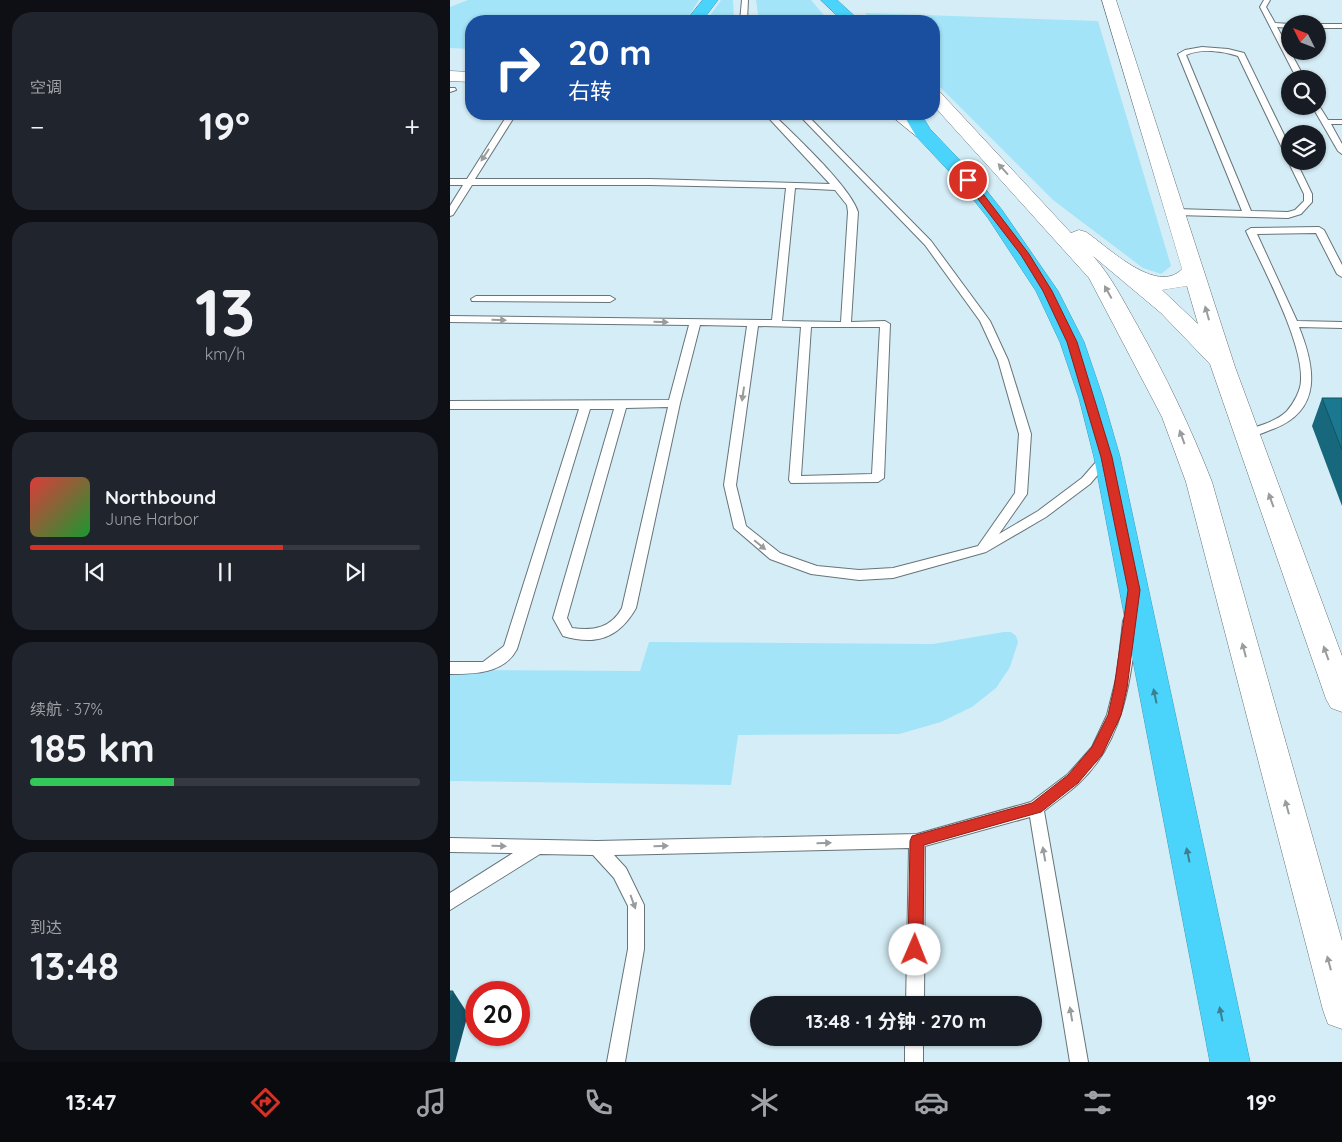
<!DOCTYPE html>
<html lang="zh">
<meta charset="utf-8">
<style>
:root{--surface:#171b24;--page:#20242c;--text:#f1f3f6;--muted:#9ea1a6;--line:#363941;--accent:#d93025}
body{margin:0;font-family:Quicksand,"Noto Sans SC",sans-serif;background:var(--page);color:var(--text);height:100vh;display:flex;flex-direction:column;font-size:19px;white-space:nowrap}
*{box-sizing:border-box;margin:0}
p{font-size:16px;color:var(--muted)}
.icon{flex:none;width:28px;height:28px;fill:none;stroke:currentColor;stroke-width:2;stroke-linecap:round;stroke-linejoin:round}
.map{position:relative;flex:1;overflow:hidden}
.drawer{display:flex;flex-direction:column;gap:12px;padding:12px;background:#0d0f14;width:450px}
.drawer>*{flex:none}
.guide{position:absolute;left:15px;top:15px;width:475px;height:105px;border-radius:20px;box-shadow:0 1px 4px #0004;background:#1a4fa0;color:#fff;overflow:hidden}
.needle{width:32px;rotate:312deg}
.buttons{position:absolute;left:831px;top:15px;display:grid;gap:10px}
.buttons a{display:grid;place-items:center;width:45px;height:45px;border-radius:50%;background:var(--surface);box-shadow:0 1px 4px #0004;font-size:25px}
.speed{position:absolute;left:15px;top:981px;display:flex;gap:10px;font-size:25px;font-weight:700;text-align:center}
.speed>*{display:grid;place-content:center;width:65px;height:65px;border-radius:50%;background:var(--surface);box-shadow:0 1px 4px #0004;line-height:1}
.speed .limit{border:8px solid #d22;background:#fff;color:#111}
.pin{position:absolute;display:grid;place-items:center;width:42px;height:42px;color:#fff;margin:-21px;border:2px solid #fff;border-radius:50%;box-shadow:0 1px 5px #0007}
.me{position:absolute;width:55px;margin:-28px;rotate:1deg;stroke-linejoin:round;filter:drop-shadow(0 0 4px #0008)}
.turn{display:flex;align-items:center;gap:18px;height:105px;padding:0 20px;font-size:22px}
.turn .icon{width:65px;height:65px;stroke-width:2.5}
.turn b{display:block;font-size:35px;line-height:42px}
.big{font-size:38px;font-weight:700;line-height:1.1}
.drawer .widget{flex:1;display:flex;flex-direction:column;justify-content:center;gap:8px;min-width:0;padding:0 18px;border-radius:20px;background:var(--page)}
.drawer .dial{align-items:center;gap:0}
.dial b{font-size:65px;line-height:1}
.song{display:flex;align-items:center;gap:15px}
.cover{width:60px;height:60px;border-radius:8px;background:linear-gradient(135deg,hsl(0 70% 55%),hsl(130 70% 35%))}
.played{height:5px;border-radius:2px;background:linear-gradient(90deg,var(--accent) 65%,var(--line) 65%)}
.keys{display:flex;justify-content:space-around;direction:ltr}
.heat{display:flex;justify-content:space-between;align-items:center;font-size:28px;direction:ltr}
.charge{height:8px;border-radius:4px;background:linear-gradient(90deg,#34c759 37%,var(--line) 0)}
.trip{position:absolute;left:300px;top:996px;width:292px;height:50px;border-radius:25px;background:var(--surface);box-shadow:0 1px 4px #0004;font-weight:700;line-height:50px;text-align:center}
.tabs{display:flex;height:80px;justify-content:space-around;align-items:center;background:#090b0e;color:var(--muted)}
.tabs .icon{width:35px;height:35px}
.tabs .active{color:var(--accent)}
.tabs b{font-size:22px;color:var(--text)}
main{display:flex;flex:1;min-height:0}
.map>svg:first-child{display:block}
</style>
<main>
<section class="drawer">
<div class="widget"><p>空调</p>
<div class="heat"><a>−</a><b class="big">19°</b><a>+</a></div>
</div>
<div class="widget dial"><b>13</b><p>km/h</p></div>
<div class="widget">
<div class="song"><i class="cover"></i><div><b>Northbound</b><p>June Harbor</p></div></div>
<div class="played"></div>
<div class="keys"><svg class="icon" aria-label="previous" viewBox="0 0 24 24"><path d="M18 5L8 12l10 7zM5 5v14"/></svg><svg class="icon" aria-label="pause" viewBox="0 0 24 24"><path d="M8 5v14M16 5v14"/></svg><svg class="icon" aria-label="next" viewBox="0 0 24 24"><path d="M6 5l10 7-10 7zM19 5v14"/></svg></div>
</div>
<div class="widget"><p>续航 · 37%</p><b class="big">185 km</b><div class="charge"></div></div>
<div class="widget"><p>到达</p><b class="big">13:48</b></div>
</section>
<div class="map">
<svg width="892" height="1062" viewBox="0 0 892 1062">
<rect width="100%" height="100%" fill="#e9f8fe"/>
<path fill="#d5edf6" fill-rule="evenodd" d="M0 0H892V1062H0ZM21 21H484V114H21ZM840 24H868V51H840ZM840 79H868V106H840ZM840 134H868V161H840ZM26 992H69V1035H26ZM309 1005H584V1038H309Z"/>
<path fill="#a3e4f9" d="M18 0H249L240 14 231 21H21V49L0 48V7Z
M271 0H283L284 21H256Z
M306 0H361L379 21H309Z
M415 13 648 21 721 266 711 274 693 268 603 200 484 81V21H423Z
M554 632H561L566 636 568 642 560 667 546 688 522 707 491 722 449 734 288 735 281 785 0 781V670L190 671 199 642 483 644Z"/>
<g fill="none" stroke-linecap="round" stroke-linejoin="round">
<defs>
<path id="lane" d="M292 0H298L297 21H290Z
M814 0H820L816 7 825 23 840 24V28L827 27 855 79H847L810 7Z
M868 24H892V28H868Z
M752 47 778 49 794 53 840 147V159L836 156 788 56C773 51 751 48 736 55L801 211 838 212 845 210 854 201V194L838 161 840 159V161H846L862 194V202L851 214 838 218 726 215 721 212 726 209 792 211 728 54 735 50Z
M0 88H5L6 90 0 92Z
M868 104 878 120H892V124H881L892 144V154L888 151 862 106H868Z
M58 114H66L25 179H200L380 184 315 114H323C344 135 400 186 408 212L401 322 435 321 440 324 434 478 428 482 341 483 339 480 351 327 308 326 286 485 296 526 330 553 367 566 409 570 443 568 528 546 565 493 569 434 548 360 530 321 475 245 348 114H356L481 241 540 321 558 360 581 434 577 494 549 534 588 511 632 478 653 454 657 453 663 457 640 484 596 517 536 552 443 578 409 580 361 574 320 559 284 528 274 485 297 326 250 325 230 403 186 608C169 638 146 646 113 636L103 618 164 409H140L67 649C54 674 24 674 0 674V662H33L54 646 129 409H0V401L219 400 239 325 0 322V316L322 320 336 188 200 185H22L3 215 0 216V206L13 185H0V179H17ZM345 188 385 190 397 205 398 212 391 322 332 321ZM361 327H430L422 474 351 476ZM218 407 172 608C161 628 144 631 122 628L117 618 176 408Z
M869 227 874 230 892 265V277L887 274 866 233 807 234 847 321 892 322V328L849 327C865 367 873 410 823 429 814 432 802 439 793 437L791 434 793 431C808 426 826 422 837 411 844 403 851 390 851 380 853 342 813 268 796 231L801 228Z
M26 296H160L165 299 160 302 22 301 21 299Z
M680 616 685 617 687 621C681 679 674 742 628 784 617 794 605 802 594 811L638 1062H620L580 817 475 846 474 1005H456L459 848 164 855 176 868 194 905V949L175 1062H157L178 949V906L164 878 143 855 90 854 0 910V893L63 853 0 852V838L147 841 467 834 581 802 618 774 642 747 657 715 667 675 673 621 675 617Z
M455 1038H473V1062H455Z"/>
<path id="secondary" d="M652 0H666L785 367 892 656V712L881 708 876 699 760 364 711 313 643 256C661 276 673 300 686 323 716 376 740 426 762 482L892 941V1029L878 1024 873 1010 736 482 712 417 639 278 484 106V91L490 92 621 233 629 230 636 232C658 247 707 296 732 269ZM737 286 748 324 712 290Z
M0 71 21 72V82L0 81Z
M439 114H459L481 132 478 136H466Z"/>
<path id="highway" d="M253 0H268L252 21H236Z
M371 0H387L410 21H393Z
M453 114H471L480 129 525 176 552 210 608 291 634 342 653 398 670 457 800 1062H760L644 457 629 398 610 342 586 291 538 218 511 184 466 136Z"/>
</defs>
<use href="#lane" stroke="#677479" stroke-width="2"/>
<use href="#secondary" stroke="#677479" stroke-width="1"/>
<use href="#highway" stroke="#429db8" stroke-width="1"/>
<use href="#lane" fill="#fff" fill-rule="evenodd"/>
<use href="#secondary" fill="#fff" fill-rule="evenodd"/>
<use href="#highway" fill="#4ad3fb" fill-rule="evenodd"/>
</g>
<path fill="#17677d" d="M872 398H892V506L862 426Z"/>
<path fill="#135466" d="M3 991 18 1014 5 1062H0V1000Z"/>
<path fill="#1b7891" stroke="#135466" d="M872 398H892V450Z
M0 991H3L0 1000Z"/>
<defs><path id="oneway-solid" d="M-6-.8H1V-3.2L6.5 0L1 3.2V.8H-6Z" transform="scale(1.25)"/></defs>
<g fill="#999c9d">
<use href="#oneway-solid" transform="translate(35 155) rotate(123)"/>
<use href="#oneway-solid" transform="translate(553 169) rotate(-132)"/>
<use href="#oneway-solid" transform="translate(658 292) rotate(-119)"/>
<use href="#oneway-solid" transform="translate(757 313) rotate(-106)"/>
<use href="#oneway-solid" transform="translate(49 320) rotate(1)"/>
<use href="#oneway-solid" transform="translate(211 322) rotate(1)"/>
<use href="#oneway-solid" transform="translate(293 394) rotate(98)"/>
<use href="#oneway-solid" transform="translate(732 437) rotate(-110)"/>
<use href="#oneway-solid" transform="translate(821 500) rotate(-110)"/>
<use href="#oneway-solid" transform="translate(310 545) rotate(39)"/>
<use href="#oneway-solid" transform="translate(794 650) rotate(-105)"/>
<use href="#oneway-solid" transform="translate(876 653) rotate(-110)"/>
<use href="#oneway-solid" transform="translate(837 807) rotate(-105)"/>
<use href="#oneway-solid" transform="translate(374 843) rotate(-1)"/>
<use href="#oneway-solid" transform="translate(49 846) rotate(1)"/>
<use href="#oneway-solid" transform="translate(211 846) rotate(-1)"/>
<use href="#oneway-solid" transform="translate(594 854) rotate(-100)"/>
<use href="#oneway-solid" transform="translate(183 902) rotate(70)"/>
<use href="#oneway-solid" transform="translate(879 963) rotate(-105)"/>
<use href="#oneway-solid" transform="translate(621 1014) rotate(-100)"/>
</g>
<g fill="#3d7e91">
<use href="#oneway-solid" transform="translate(705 696) rotate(-102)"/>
<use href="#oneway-solid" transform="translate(738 855) rotate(-102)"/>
<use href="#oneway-solid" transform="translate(771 1014) rotate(-102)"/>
</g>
<path fill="#d93025" stroke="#8d1f18" d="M515 178H521L579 254 602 291 627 342 662 457 690 590 677 688 671 715 652 755 628 783 591 812 474 845 473 950 471 956 465 958 460 956 458 950 460 841 462 836 582 803 618 775 642 747 658 715 664 688 678 590 651 457 617 342 593 291 571 255 515 182Z"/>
</svg>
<div class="buttons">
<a><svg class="needle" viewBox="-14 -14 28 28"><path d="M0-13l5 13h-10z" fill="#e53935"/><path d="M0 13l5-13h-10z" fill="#9ea1a6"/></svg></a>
<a><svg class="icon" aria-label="search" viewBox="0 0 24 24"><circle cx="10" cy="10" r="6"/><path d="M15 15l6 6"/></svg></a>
<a><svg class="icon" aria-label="layers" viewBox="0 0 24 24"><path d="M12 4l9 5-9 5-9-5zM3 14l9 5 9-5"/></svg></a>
</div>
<div class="speed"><div class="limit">20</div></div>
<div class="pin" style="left:518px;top:180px;background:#d93025"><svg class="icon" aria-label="arrive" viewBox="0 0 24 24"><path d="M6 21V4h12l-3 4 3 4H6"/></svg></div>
<svg class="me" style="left:465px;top:950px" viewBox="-20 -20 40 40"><circle r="19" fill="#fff"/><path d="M0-13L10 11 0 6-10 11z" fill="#d93025"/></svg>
<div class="trip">13:48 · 1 分钟 · 270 m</div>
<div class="guide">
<div class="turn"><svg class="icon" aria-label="right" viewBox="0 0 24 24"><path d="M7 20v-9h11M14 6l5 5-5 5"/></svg><div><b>20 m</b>右转</div></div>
</div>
</div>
</main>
<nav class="tabs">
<b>13:47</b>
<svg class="icon active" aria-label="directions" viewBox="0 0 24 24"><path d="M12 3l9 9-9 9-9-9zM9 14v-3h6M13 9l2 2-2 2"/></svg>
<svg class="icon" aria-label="music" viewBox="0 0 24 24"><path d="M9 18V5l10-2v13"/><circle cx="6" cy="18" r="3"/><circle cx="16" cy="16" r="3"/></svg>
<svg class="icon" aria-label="phone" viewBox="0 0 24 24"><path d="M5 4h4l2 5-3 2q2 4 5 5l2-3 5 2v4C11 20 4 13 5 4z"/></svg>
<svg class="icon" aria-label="climate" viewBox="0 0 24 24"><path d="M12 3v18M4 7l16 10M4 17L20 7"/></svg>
<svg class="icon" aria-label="car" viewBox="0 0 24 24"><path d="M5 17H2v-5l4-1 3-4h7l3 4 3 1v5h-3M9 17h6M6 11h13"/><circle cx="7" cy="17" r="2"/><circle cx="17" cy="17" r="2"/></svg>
<svg class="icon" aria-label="filters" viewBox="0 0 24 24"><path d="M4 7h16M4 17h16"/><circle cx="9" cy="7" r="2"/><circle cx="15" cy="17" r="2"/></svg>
<b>19°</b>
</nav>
